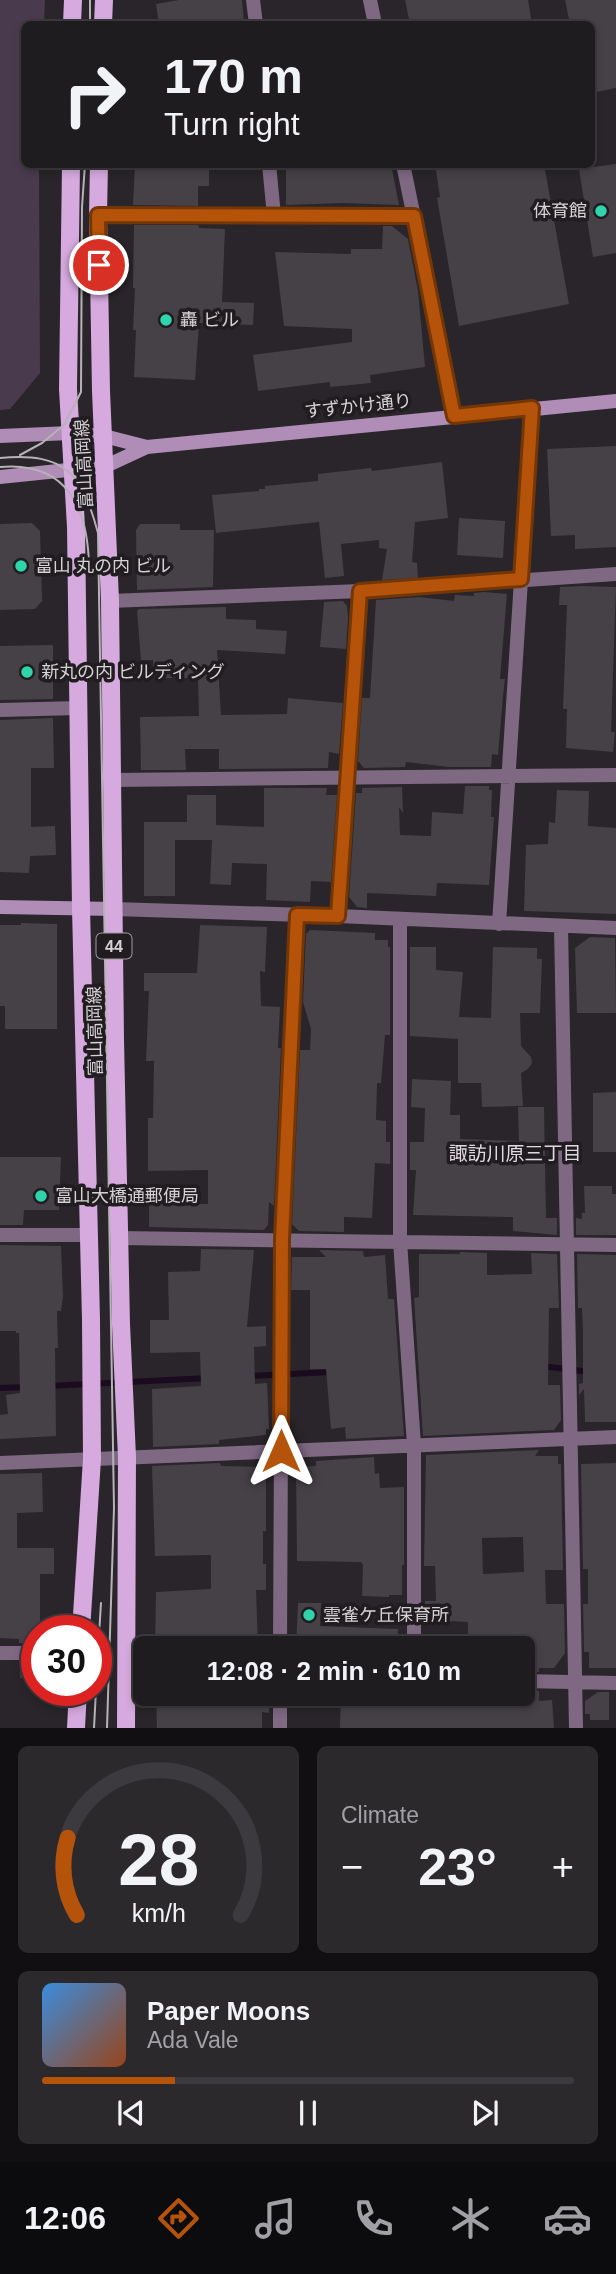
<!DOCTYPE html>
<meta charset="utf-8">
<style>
:root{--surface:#1f1c20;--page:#2c292d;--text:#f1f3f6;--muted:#a1a1a5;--line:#3c3a3e;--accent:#b45309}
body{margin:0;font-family:Helvetica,"Noto Sans JP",sans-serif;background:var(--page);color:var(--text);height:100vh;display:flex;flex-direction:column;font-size:26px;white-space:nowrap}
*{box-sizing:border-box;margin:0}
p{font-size:23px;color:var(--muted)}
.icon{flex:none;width:38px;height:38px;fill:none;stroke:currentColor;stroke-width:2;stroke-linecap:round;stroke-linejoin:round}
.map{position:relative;height:1728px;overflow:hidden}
.side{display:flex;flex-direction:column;gap:18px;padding:18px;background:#110f12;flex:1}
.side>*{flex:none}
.banner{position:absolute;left:21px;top:21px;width:574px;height:147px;border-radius:10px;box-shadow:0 4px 10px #0003,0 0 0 2px var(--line);background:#1f1c20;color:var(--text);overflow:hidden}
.speed{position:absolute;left:21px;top:1615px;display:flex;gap:14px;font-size:35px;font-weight:700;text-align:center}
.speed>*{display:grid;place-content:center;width:91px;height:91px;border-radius:50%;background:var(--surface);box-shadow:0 4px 10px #0003,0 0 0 2px var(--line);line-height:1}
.speed .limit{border:10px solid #d22;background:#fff;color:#111}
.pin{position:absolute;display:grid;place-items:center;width:60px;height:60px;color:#fff;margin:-30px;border:4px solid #fff;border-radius:50%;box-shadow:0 2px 7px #0007}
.me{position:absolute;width:77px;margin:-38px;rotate:0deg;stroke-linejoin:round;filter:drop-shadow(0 0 5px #0008)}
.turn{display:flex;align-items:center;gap:24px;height:147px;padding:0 28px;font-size:32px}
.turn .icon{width:91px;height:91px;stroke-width:2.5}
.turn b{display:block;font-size:49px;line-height:60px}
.big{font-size:52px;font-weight:700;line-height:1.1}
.side .tile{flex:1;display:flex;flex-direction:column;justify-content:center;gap:10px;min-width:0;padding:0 24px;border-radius:10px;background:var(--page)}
.side .dial{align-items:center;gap:0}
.dial svg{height:182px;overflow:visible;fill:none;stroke:var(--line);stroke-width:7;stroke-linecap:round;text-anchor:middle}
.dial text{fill:var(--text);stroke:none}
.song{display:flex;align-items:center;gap:21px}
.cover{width:84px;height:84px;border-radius:10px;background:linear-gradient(135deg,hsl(210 70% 55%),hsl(20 70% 35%))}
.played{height:7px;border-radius:4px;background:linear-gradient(90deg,var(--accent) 25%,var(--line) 25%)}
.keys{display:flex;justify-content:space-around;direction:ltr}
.heat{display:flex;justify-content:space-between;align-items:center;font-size:38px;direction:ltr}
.side .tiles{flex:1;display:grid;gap:18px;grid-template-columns:1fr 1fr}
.tile:last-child{grid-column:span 2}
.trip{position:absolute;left:133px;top:1636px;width:402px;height:70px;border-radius:10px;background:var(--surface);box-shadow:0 4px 10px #0003,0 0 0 2px var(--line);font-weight:700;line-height:70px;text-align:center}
.tab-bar{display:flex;height:112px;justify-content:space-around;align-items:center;background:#0c0b0d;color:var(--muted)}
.tab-bar .icon{width:49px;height:49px}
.tab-bar .active{color:var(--accent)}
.tab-bar b{font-size:32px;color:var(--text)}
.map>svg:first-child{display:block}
</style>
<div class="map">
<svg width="616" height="1728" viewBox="0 0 616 1728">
<rect width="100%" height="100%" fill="#29252a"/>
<path fill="#4a3a4d" d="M0 0H45L44 24H24V164L39 165 40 373 10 409 0 410Z"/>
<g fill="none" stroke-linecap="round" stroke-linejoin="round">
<path stroke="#1b0b1f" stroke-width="6" d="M542 1366 590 1372
M248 1376 332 1372
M49 1386 209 1378
M0 1388 28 1387"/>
</g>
<path fill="#464147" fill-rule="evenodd" d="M179 0H242L244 24H159L156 4Z
M405 0H528L532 24H410Z
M565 0H616V88L592 93V24H570Z
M135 164H209V186H198V206L133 205Z
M286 164H391L399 205 342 203 286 205Z
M435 164H544L569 304 459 326 437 198 440 197Z
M616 164V253L593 257 579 169Z
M134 225H198L199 228 225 229 222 302 254 303 253 325 199 323 195 380 134 377 136 330H133L135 288H133Z
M383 226H392L408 239 418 291 425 367 370 375 371 383 330 387V382L258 391 253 355 352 342V329L284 326 275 252 351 254V249H382Z
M616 446V547L575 549V535L551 536 547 449Z
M442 462 448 518 415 522 412 562 417 563 418 578 382 580 387 549 379 548V540L341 544 344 576 325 578 319 522 216 533 212 495 259 491V489H265V486L318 481V474L371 468 372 471Z
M459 518 505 521 503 558 457 555Z
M32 523 40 531 42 601 35 609 0 610V524Z
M140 524H180V530H214L213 587 137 590 136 530Z
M583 586 616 587 611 732H615L613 752 566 748 567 709H563L567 605H559L560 587Z
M484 592 507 594 500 679H505L503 696 498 755 492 754 491 767H449L406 762 405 767 364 768 358 761 362 698H370L376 600 419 597 454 601 455 595 474 596V593Z
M343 601 347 606 348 618 346 649 320 647 324 602Z
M226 607V619L256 620V629L287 631 285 654 217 650 221 715 287 714 288 698 343 703 339 754 329 752 328 768 219 769V749H185L186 770H141L140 717 199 716 198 678H154L153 660H141L137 611 139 609Z
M53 645V699L0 700V646Z
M53 718 54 768H31V827L55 826 56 855 30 856 29 873 0 872V720Z
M465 786H489V790H492L491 817H494L489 885 437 883 436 896 367 893V908L357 907 349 897 356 793H362V788L402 787 403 813 399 807 400 835 431 836 432 812 463 814Z
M264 788H327L326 795H337L331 882 311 881 310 902 266 900 267 864 232 863 231 885 210 884 212 840H175V896H144V822H187V795H216V825L264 827Z
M557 790 589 791 588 826 616 828V914L524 911 526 845 548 844 549 822 555 823Z
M21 923 57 924V1029H5V1006H0V925H21Z
M200 925 267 927 265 972 260 971 261 1006 280 1007 278 1048H281L274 1206 269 1202 268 1225 264 1230 149 1227V1204H208V1170L148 1171V1118H153L154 1061H146L149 991H144V973H197Z
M310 930 375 933V940H388V947H390V1035H385L381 1083H377L376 1120 386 1121V1142H390V1164L375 1163 372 1218 344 1217V1232L299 1231 292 1224 300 1050H310L311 1029 303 1002 306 934Z
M590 937 615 938 616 1013H577L575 948Z
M410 947H436V970L463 972 459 1017 491 1018 493 947 537 948V959H542L540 1013H520L521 1046 531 1057 532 1063 528 1069 521 1073 523 1106 482 1107 481 1083H458V1039L410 1036Z
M412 1079 451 1081 450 1115H460V1139L519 1141 518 1107H544L546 1218H557V1235L513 1231V1217L413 1215 416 1170H410V1142H424L425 1108 411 1107Z
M616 1092V1152H593V1093Z
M0 1157H61L59 1210H24L23 1225H0Z
M584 1186H612V1194H616V1235H576V1218L582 1219V1213H585Z
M0 1245 61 1246 63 1296 61 1311H57L58 1348H55L56 1436 0 1439V1415L8 1414 6 1395 20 1393 19 1333H16V1331H0Z
M201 1249 254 1250 247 1327 266 1326V1346L254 1347 255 1384 267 1383 269 1429H266V1435L219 1440V1444L153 1447 152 1389 201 1386 200 1352 150 1353V1320H169L168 1272 200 1271Z
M319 1250 363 1251 364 1257 385 1255 388 1299H394L404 1436 346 1439 345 1427 331 1429 326 1369H310V1290H291L292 1257H326Z
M460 1252 487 1253V1275L532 1274 531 1253 557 1254 559 1308H549L548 1385H560L561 1420 554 1430 423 1436 414 1298 419 1297V1254H460Z
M577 1254 616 1255V1422H585L584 1389 579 1395V1384L583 1383V1333L582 1308H578Z
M539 1450 535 1456H558V1464H561L563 1570H545L546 1604H564L565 1653 554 1668H539V1672L523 1671V1648H468V1622L424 1620 425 1601H436L435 1566H424L426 1455ZM523 1537 524 1572 483 1574 482 1538Z
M374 1457 375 1474 379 1473 380 1488 404 1487V1565H402V1595H389V1597L362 1596 363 1565 361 1562 297 1561 296 1467 316 1466V1461Z
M220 1463 221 1466 266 1467V1531H263V1564H266V1590H256L258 1647 155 1648 156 1592 211 1589V1555L155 1556 152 1466Z
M616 1463V1668H589V1652H584L583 1604H588V1569H583L581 1464Z
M42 1473 43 1512 17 1513V1548H54V1574H40V1631H37V1643H19V1639L0 1638V1474Z
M298 1603H321L320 1626 398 1629 397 1648H296Z
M20 1663H37V1678H20Z
M523 1691H539V1701L552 1700 554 1728H340L341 1694H523Z
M598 1692H609V1720H590V1714H585V1701Z
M156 1694H269V1713L262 1712V1728H157Z"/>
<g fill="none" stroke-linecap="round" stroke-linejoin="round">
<path stroke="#7e6882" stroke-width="14" d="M253 0 256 24
M370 0 375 24
M269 164 274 216
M403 164 455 416
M98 215 414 216
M110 601 360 591 616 574
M0 710 79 708
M112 780 616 775
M114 909 338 916 616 928
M338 916 360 591
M400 919V1241L414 1445V1648
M499 924 532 408
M561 926 576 1728
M0 1235H89
M120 1238 616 1245
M0 1463 616 1437
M280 1648 282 1239 297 915
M0 1653H37
M523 1681 616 1683
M280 1728V1694"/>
<path stroke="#b08db7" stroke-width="14" d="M0 436 70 433 104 436 147 447
M0 477 106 466 147 447 616 401
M0 907 114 909"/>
<path stroke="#d6a9df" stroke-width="18" d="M72 24 73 0
M103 24 104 0
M71 164 68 389 76 527 81 908 91 1320 92 1459 81 1631
M99 164 98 215 101 391 110 601 115 1039 121 1324 127 1457 126 1728
M76 1728 78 1690"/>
<path stroke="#b5b3b6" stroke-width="2" d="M90 24V0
M20 455 42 443 64 425 81 392 82 207 85 164
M0 458C66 452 82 474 98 533L114 1508 107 1728
M0 467C68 461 88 509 89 567
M96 1683 101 1603
M94 1728 96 1690"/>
</g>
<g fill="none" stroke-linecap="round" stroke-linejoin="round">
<defs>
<path id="route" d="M99 265 98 215 414 216 454 416 532 408 521 579 360 591 338 916 297 915 282 1239 281 1451"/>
</defs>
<use href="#route" stroke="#753606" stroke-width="18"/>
<use href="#route" stroke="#b45309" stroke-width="12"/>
</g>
<g fill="#2fd4aa" stroke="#201c20" stroke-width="2.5">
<circle cx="601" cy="211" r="7"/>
<circle cx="166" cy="320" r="7"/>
<circle cx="21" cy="566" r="7"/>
<circle cx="27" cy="672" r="7"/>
<circle cx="41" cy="1196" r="7"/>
<circle cx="309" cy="1615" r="7"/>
</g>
<g text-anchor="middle" stroke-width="7" stroke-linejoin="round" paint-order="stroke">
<rect fill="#201c20" stroke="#9e9b9f" stroke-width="2" x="96.5" y="933.5" width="35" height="25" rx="5"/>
<g font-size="16" font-weight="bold" fill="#d4d2d5">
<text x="114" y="952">44</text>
</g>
<g font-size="18" fill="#d4d2d5" stroke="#201c20" text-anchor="start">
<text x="587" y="217" text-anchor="end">体育館</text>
<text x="180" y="326">轟 ビル</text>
<text x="35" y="572">富山 丸の内 ビル</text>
<text x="41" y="678">新丸の内 ビルディング</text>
<text x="55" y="1202">富山大橋通郵便局</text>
<text x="323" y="1621">雲雀ケ丘保育所</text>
</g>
<g font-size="18" fill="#d4d2d5" stroke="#201c20">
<text transform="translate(358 406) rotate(-6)" y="6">すずかけ通り</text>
<text transform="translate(84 464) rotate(-93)" y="6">富山高岡線</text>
<text transform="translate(95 1031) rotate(-91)" y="6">富山高岡線</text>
</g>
<g font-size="19" fill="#ded8df" stroke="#201c20">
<text x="515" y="1160">諏訪川原三丁目</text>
</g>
</g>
</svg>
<div class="speed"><div class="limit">30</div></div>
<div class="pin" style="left:99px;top:265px;background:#d93025"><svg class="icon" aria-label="arrive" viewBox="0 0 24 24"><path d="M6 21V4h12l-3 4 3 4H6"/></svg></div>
<svg class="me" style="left:281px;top:1451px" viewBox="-20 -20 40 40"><path d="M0-17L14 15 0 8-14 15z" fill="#b45309" stroke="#fff" stroke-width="4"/></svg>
<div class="trip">12:08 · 2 min · 610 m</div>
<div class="banner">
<div class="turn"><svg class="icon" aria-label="right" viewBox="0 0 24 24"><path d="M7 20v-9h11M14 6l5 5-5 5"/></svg><div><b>170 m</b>Turn right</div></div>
</div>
</div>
<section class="side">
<div class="tiles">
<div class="tile dial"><svg viewBox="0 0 100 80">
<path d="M14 69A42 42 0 1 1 86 69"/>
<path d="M14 69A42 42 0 0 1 10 35" stroke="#b45309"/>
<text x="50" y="56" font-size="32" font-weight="700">28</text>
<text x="50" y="72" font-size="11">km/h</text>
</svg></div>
<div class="tile"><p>Climate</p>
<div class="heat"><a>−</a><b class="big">23°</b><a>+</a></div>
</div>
<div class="tile">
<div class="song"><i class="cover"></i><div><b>Paper Moons</b><p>Ada Vale</p></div></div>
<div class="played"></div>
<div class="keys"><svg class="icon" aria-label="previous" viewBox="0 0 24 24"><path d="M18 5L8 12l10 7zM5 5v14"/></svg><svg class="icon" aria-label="pause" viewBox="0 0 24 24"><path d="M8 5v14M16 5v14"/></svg><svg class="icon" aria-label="next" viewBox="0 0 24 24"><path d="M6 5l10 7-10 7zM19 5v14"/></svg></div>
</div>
</div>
</section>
<nav class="tab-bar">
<b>12:06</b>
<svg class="icon active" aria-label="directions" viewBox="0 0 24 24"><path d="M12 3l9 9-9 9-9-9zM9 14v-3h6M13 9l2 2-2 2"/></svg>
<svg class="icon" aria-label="music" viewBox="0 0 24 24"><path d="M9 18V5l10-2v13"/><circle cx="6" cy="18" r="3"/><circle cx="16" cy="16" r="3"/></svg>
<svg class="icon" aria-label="phone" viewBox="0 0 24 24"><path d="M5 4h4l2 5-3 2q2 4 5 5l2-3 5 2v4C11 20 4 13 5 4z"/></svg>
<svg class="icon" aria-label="climate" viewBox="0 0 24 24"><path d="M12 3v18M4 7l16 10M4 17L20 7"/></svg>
<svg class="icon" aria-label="car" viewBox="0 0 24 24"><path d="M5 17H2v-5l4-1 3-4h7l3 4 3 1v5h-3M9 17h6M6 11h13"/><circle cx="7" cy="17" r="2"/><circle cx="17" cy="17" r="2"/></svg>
</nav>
